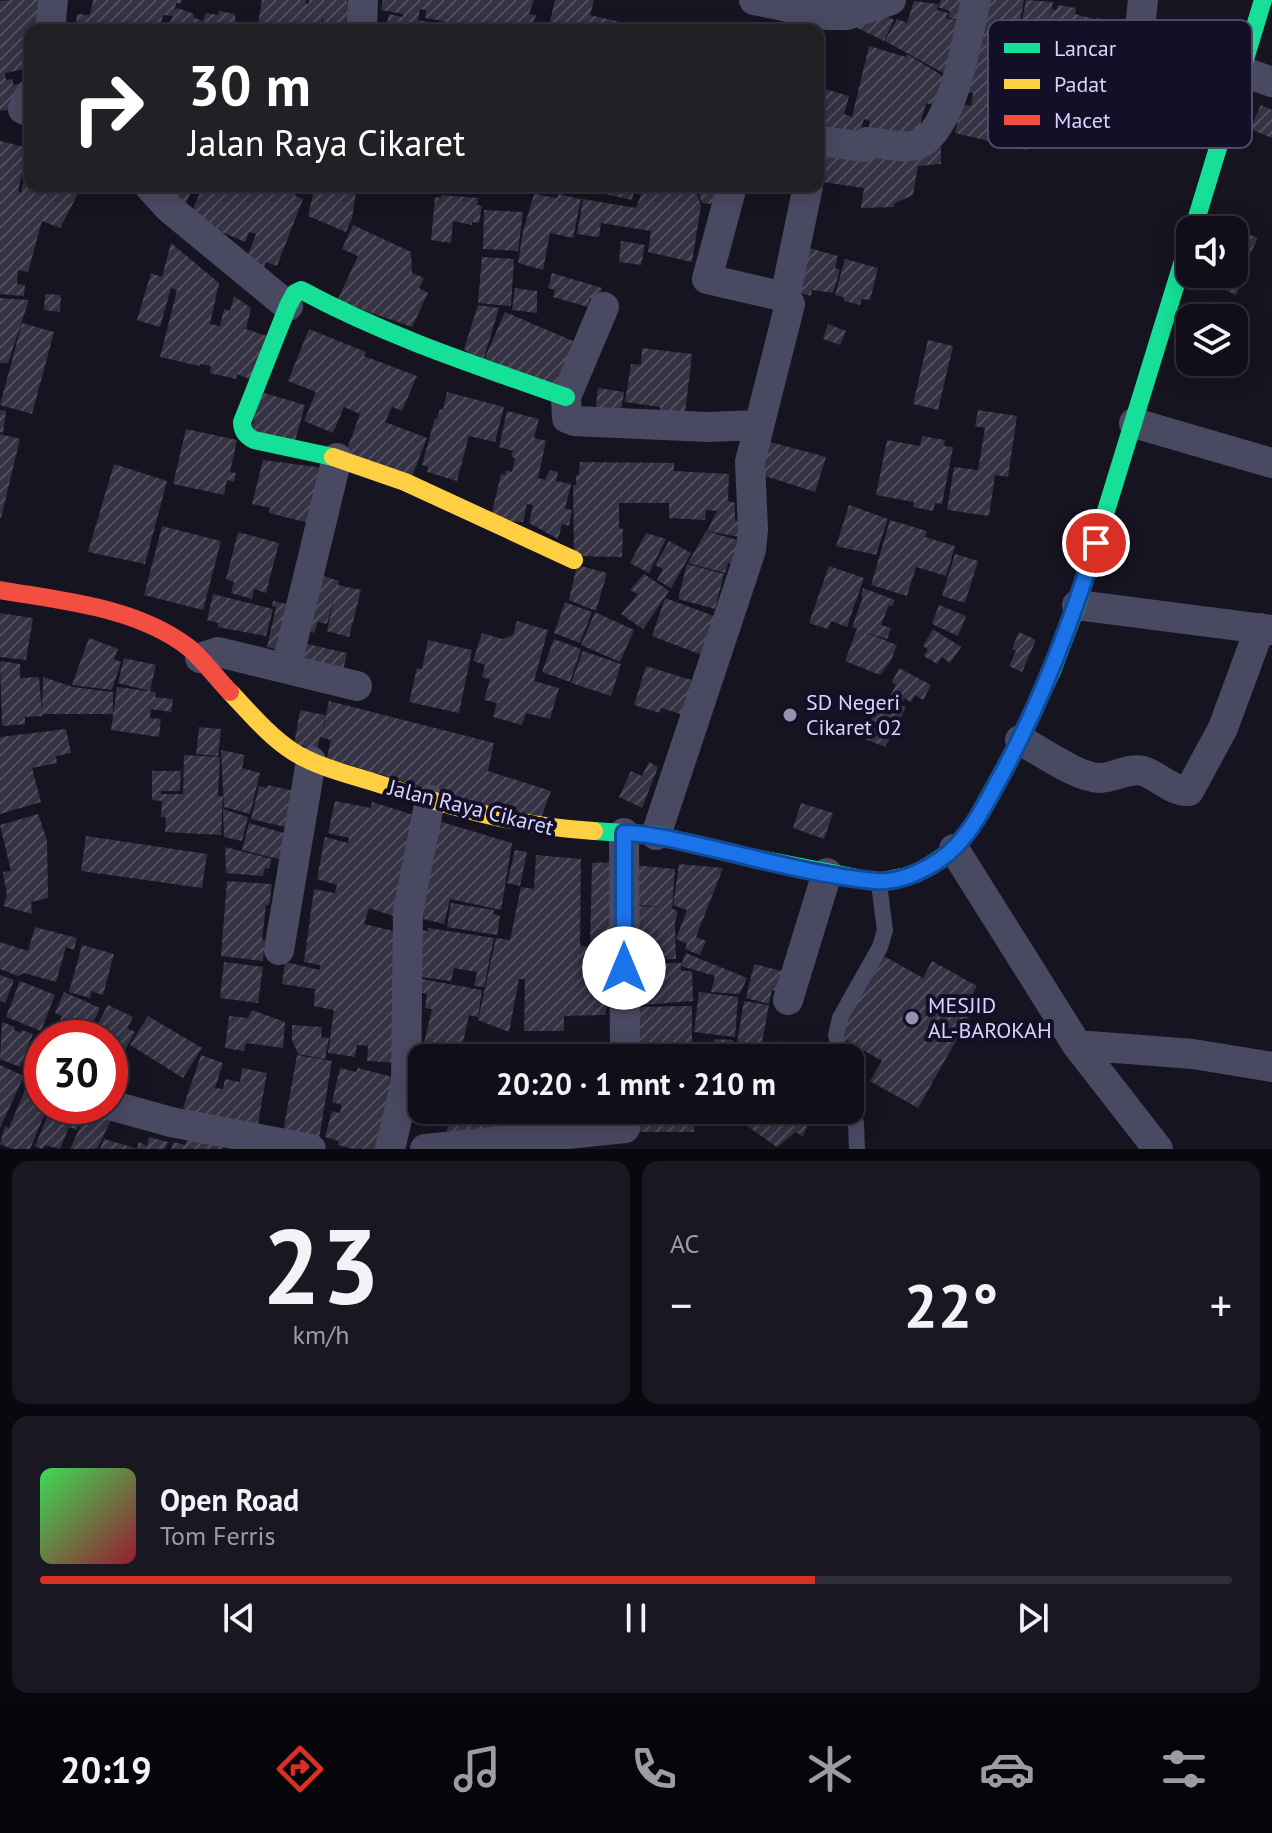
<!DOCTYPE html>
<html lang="id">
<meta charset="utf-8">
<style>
:root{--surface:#100f19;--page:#191822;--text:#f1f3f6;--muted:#9c9ca2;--line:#302f38;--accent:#d93025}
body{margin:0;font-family:"PT Sans",sans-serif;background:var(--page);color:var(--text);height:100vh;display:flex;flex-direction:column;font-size:30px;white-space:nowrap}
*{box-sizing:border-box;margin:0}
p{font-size:26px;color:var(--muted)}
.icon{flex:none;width:44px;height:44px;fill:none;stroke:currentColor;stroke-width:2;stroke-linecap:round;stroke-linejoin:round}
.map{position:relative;height:1149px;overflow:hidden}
.details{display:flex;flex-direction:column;gap:12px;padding:12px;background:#09080e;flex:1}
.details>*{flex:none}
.banner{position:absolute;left:24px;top:24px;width:800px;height:168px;border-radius:16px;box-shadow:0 4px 20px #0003,0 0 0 2px var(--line);background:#202124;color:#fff;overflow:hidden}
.tools{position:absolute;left:1176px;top:216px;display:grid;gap:16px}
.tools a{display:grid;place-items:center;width:72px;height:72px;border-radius:16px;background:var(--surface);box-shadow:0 4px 20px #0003,0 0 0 2px var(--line);font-size:40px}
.speed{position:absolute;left:24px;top:1020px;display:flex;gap:16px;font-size:40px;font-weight:700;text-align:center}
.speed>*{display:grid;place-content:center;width:104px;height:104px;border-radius:50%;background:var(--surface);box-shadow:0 4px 20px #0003,0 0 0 2px var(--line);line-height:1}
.speed .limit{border:12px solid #d22;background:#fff;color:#111}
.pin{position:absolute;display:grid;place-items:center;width:68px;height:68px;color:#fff;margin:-34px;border:4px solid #fff;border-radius:50%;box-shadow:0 2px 8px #0007}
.me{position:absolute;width:88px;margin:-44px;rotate:0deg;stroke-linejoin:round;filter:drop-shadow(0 0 6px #0008)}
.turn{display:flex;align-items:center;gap:28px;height:168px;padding:0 32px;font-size:36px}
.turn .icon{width:104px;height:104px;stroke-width:2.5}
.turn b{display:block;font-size:56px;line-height:68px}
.big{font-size:60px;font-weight:700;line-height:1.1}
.details .tile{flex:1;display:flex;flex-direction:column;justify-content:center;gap:12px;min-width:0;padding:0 28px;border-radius:16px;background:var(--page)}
.details .dial{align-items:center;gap:0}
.dial b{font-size:104px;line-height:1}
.song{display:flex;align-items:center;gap:24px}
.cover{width:96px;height:96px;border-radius:12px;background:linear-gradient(135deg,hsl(130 70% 55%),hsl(350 70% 35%))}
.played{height:8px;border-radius:4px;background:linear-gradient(90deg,var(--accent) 65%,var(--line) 65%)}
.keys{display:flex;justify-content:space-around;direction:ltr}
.heat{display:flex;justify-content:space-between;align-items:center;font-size:44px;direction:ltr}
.details .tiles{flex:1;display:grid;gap:12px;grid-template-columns:1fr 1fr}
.tile:last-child{grid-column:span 2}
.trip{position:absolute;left:408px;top:1044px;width:456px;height:80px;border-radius:16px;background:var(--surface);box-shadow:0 4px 20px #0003,0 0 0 2px var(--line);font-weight:700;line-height:80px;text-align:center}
.dock{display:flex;height:128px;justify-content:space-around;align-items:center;background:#06060a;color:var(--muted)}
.dock .icon{width:56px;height:56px}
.dock .active{color:var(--accent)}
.dock b{font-size:36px;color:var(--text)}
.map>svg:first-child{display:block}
</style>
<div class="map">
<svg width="1272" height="1149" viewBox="0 0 1272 1149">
<defs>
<pattern id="building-hatch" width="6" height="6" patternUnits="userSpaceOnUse" patternTransform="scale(2)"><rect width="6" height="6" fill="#343243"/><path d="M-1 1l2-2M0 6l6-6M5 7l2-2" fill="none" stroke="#514f5f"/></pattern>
</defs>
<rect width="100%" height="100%" fill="#161421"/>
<path fill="url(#building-hatch)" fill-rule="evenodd" d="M10 0H46L44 30H30V68L5 73 6 80 13 79V85L24 83 15 109 0 111V1Z
M93 0H182L181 4 176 3 175 10 178 8 194 14 193 17 202 21 198 30H75L77 14 90 15ZM163 15 173 16 168 26 161 25Z
M262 0H306V4H308L309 0H347V2L362 4 358 30H323V17L318 30H257Z
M383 0H534L529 14 536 15 531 30H470L454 25 452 30H441L443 21 425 18 426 10 420 9 418 20 429 22 428 30H385L389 14 403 17V14L381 10Z
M555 0H594L590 15 620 22 618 30H548Z
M941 0H964L957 20 948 17 950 11 938 7Z
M980 0H1024L1018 33 979 26 1019 35 1026 0 1053 2 1042 52 1034 51V46L1029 68 1035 69 1030 97 1007 93 1004 111 979 107 1005 113 1007 103 1025 108 1020 129 1030 131 1026 150 955 133 962 104 971 106 973 93 963 92Z
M914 1 938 4 936 13 937 10 948 13 946 18 959 21 951 53 947 57 950 58 945 74 885 41 897 19 907 23Z
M1058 5 1076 8 1075 14 1094 19 1083 64 1047 56 1050 44 1045 43 1052 9 1056 10Z
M219 11 235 14 236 30H199L206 13 218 15Z
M879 12 894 20 884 41 853 26Z
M1097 18 1132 26 1119 80H1122L1118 95 1080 87Z
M239 23 255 26 254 30H238Z
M869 46 906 57 907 54 943 76 936 106 926 103 918 133 909 142 868 131 870 121 864 119 857 142 818 134V87L849 96 844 114 852 117Z
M1261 105 1272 110V138L1250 129Z
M0 141 28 148 18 191 21 193 29 160 30 186H82L60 228 42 221 28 272 18 270 17 284 25 285 24 296 0 294Z
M827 146 941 147V164L918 166 913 195 895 203 894 207 861 208 864 188 822 182Z
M149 186H194L180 215Z
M203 186H298L295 196 303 199 277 266 266 262 264 267 246 260 256 234 249 232 245 242 189 218Z
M315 186H357L352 218 346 232 308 216Z
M401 186H428L425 192Z
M445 186H483L482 194 444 192Z
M569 186H635L632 200Z
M666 186H723L720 205 702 203 698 192Z
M644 187 697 194 701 205 692 262 648 252 651 231 601 223 599 237 577 234 583 199 636 208Z
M534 194 557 198 558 194 581 199 573 238 550 233 543 270 518 263 523 231Z
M441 195 478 198 477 205 482 206 479 223 472 222V225L453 221 451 243 431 240 435 197 441 198Z
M484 210 523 212 518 251 483 249Z
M1223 224 1258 238 1246 262 1234 257V230H1220Z
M353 225 411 252 412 273 424 278 419 288 428 293 412 327 337 301 358 256 342 249Z
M621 241 645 245 641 265 619 262Z
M171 243 219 283 210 324 220 326 224 309 230 311 234 296 251 308 246 329 270 337 255 381 237 374 236 379 210 373 211 366 200 364 199 366 160 357 177 290 171 288 160 327 137 320 151 273 162 277Z
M806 247 838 256 835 268 840 270 833 293 812 290 811 296 794 291Z
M482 257 514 259 511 306 478 303Z
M845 259 878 268 870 300 862 299 860 305 844 301V297L835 295Z
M1234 265 1248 271 1236 295 1202 280 1205 274H1234Z
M552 273 602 288 598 301 590 298 588 307 553 297 555 290 548 288Z
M515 288 537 291V313L512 310Z
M45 294 61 295 60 312 44 310Z
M0 298 29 300 8 363H0Z
M478 305 499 308 482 364 464 349Z
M505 312 580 344 559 394 483 362Z
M22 323 54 332 32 414 0 405Z
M828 324 846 331 840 345 823 339Z
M309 329 366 352 364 356 417 376 402 411 392 407 385 422 427 438 411 479 345 455 360 414 344 407 333 433 304 421 316 392 288 381Z
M928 340 953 346 938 410 913 404Z
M642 348 692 354 684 422 660 410V407L625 402 631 364 641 365Z
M598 388 624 392 620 419 595 415Z
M261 392 305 405 294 445 250 433Z
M447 392 504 407 495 442 469 436 457 481 427 472 428 466 422 465 435 418 437 419 440 409 443 410Z
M0 410 6 411 3 433 0 432Z
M978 410 1017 416 1008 477 995 475 989 516 947 510 954 467 978 470 985 428 975 426Z
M507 411 539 419 534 438 546 441 538 478 545 480 550 470 558 472 556 481 571 484 565 509 572 510 569 526 562 524 558 539 529 523 533 505 527 504 523 522 490 521 501 474 505 475 506 470 512 472 515 458 511 457 513 451 499 447Z
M186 429 237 440 230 472 236 473 234 482 227 480 224 495 173 484Z
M0 434 20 439 1 518H0Z
M922 436 945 440 944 446 953 447 942 504 935 503 933 511 913 507 914 502 876 495 887 440 920 446Z
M763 440 826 457 815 492 753 472Z
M263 460 324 468 309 523 269 513 270 508 252 504Z
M580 462 674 463V471L729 474 728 501 735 503V520L741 522 740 537 707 531 717 511 706 510 705 520 669 518V503H619V528L623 529 622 557 574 556 573 485H576V475H579Z
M114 464 167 481 145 564 88 552Z
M849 505 888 519 876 555 836 546Z
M890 520 927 531 925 537 955 546 946 576 916 567 907 596 871 585Z
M162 526 221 541 203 610 144 595Z
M706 531 744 542 735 565 728 563 725 573 688 563Z
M238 532 279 543 266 593 254 589 252 599 231 593 234 582 226 579Z
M646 533 666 539 649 573 630 563Z
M669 541 691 553 671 588 657 580 663 569 655 565Z
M955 554 978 561 965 603 942 596Z
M687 564 724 574 715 609 678 599Z
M577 565 607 573 596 611 569 600Z
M829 566 864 578 847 627 831 621 828 629 809 623Z
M317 574 339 581 338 585 361 590 349 637 327 631 335 594 327 624 318 622 314 633 301 629Z
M644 574 669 591 643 629 621 614 638 594 630 590Z
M863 588 895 600 892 606 889 605 881 625 891 628 887 639 864 632 897 645 891 660 880 675 845 661 857 629 852 627 863 597 861 596Z
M213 594 273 609 266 636 218 627V623L207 620Z
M665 598 722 619 707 657 652 636Z
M273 601 291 605 284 651 267 647 276 607 272 606Z
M565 602 592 612 580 643 554 633Z
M939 605 966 616 958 636 932 624Z
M595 612 634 630 620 662 581 645Z
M0 613 33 618 26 660 0 657Z
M517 621 548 630 534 681 559 688 550 719 526 713 522 725 493 717 497 703 484 700 490 679 482 677 485 665 473 661 482 633 502 639 513 635Z
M933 629 961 647 950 663 942 657 937 664 924 656 928 649 923 646Z
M1019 632 1036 640 1022 672 1009 666 1016 651 1012 649Z
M89 638 118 649 114 659 121 662 112 690 72 685Z
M554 639 581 649 570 682 542 672Z
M428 640 472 650 459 713 409 702 417 668 422 669Z
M307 644 347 653 342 675 302 665Z
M583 651 621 664 611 696 571 683Z
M124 658 156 665 150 691 118 683Z
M0 661 20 664V678L39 677 42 711 43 677 73 687 113 692V714H42L43 716 25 717V724L2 726Z
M646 666 701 683 687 716 661 708 660 713 634 705Z
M899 668 931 685 923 700 915 695 911 702 904 698 901 705 906 707 885 747 865 739 870 727 866 725 875 703 881 705 884 698 897 703 889 698 896 685 892 682Z
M117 687 156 692 155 697 173 699 171 712 151 709 150 718 161 719 159 737 111 730Z
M329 701 494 743 488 771 551 791 539 823 327 758 331 740 320 737 317 749 294 744 300 710 325 715 322 733Z
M199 727 221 729 218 756 196 754Z
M66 729 71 753 56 756 57 763 32 768 41 802 0 814V737Z
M221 750 245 755 242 768 260 773 250 814 224 807Z
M184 755 220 757 218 796H223L221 835 165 832 166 817H161L162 801 152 800V771H181L180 791H161V794H183Z
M649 762 658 767 642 808 619 797 631 771 642 776Z
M268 785 294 791 285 827 251 819 259 786 267 788Z
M335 801 371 808 372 802 420 817 399 918 369 908 364 924 398 932 402 1063 367 1061 368 1046 357 1045 355 1057 328 1053 334 1010 314 1006 315 989 282 984 285 962 320 970V965L304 962 314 889 335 893 337 885 317 879 325 837 348 843 349 838 328 833Z
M801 803 833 813 824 839 793 828Z
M223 809 248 817 242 841 224 837Z
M38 814 47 840 48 898 31 902 32 914 3 906 7 896 3 872 11 871 0 825Z
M432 819 512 843 501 910 450 899 444 924 416 917Z
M249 823 288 834 282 860 242 850Z
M86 836 207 854 202 888 81 871Z
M225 847 272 859 269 869 265 868 263 876 226 873Z
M515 850 527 852 520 886 507 883Z
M536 855 581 859 580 946 590 947 592 863 614 862V969L604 970 607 1006 605 1015 564 1016V1031H524L525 979H519L509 1032 478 1020 496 938 510 940 521 887 534 889Z
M679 864 723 868 696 937 706 941 700 955 685 949 687 944 676 939 687 910 673 905Z
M634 865 675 869 672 908 678 912 675 922 676 959 639 960 630 906 662 907 630 904Z
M227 881 272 884 269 905H266L262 939 265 940 263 961 221 956Z
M451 903 494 910 493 914 500 916 497 935 447 927Z
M35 927 77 938 74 950 66 947 56 982 24 973 18 976 0 969V942L28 951Z
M428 928 494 938 484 987 474 986 477 972 454 968 451 981 414 976 416 930 428 931Z
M82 945 114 954 103 995 91 991 90 998 69 992Z
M686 953 747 978 740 994 711 992 715 976 681 966V971H692L693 1001 629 1006 628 964 681 963V965Z
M882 955 923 978 932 961 977 986 968 1003 975 1007 918 1108 870 1081 882 1061 837 1035Z
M224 962 263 967 258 1003 220 998Z
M754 964 785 972 781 992 772 990 769 1004 746 998Z
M0 975 14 980 5 1003 0 1001Z
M416 978 482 990 478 1017 469 1015 460 1056 423 1048 432 1009 425 1008 427 994 414 991Z
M20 981 55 995 41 1031 6 1017Z
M64 992 100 1008 86 1038H52L62 1016 55 1013Z
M699 992 738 997 735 1037 694 1032Z
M744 1001 769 1005 761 1048 737 1044Z
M108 1005 133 1017 127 1028 135 1032 124 1052 120 1050 110 1069V1038H90Z
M692 1006V1045L635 1046V1007Z
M252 1010 285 1022 283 1048 246 1043 244 1051 225 1048 229 1016 248 1018Z
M148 1016 202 1048 183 1078 130 1045Z
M2 1022 15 1027 14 1030 21 1033 22 1030 33 1034 20 1067 0 1059Z
M292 1025 322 1027 321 1037 329 1038 325 1059 298 1054 292 1040Z
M714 1039 733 1040V1053L765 1055 763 1058H692V1051L714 1052Z
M779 1040 787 1058H768Z
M411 1049 441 1057 422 1058V1110H441L435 1120 406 1112Z
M532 1051 578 1056V1058H531Z
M201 1055 223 1063 209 1107 215 1088 223 1089 225 1079 240 1082 242 1068 267 1073 257 1129 231 1130 234 1107 232 1120 182 1119 186 1109 183 1108Z
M297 1055 332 1061 319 1139 283 1132Z
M0 1065 24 1076 0 1128Z
M340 1068 356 1072 358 1068 400 1079 378 1149H353L338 1145 339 1141 325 1137 332 1111 340 1113 342 1105 332 1102Z
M42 1083V1106H48L30 1149H12L0 1144 5 1126 9 1128 25 1090 37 1095Z
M52 1106H61L83 1115 77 1130 69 1127 60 1149 45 1145 42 1149 35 1146Z
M88 1110 111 1120 97 1149H70Z
M452 1110H606V1124L513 1122 509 1136 446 1134Z
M633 1110H704V1117H694V1132H633Z
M742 1110H791L808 1124 803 1137 796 1132 777 1147 737 1119Z
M149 1137 168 1142 165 1149H137L139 1142 147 1146Z
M188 1138 223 1146V1149H171L174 1142 185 1145Z
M104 1139 135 1148V1149H100Z"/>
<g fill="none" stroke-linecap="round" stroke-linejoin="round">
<path stroke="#4a4962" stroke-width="16" d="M841 1058 836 1035 840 1018 880 947 885 930 879 884
M850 1098 856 1124 857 1149"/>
<path stroke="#4a4962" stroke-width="30" d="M754 0 828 15H847L891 0
M50 30 53 0
M362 30 363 0
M1241 71 1272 82
M1134 87 1143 0
M30 94 23 109 30 112
M818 146 822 141 863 147 867 142C882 143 903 149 916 145 953 134 968 33 976 0
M149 186 169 208 288 306
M785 297 808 186
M604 307 566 397 567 418 574 421 708 427 759 425
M1134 423 1272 463
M1077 605 1272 630
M200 658 218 652 357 686
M286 668 337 458
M1020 740C1041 751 1078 778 1100 778 1114 778 1129 767 1143 771 1159 776 1172 792 1189 791L1223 728 1260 628
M624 833 625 1058
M656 835 751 550 753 530 750 462 790 304 785 297 707 279 732 186
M954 849 1077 1045 1158 1149
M279 950 311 761
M788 1000 827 873
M1077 1045 1193 1054 1272 1067
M110 1105 171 1122 311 1149
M390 1149 406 1082 408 912 430 800
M425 1149 625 1128"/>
<path stroke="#16e098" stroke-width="18" d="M1193 230 1263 0
M333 457 254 440C246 436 242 431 242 422L288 306 295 293 301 290C386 336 475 365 566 397
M594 831 656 835 750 857 878 882 916 874 954 849 973 825 1020 740 1052 671 1077 605 1190 238"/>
<path stroke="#ffcf43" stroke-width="18" d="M333 457 405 482 574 560
M230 692C249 712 269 736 292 751 315 766 347 774 373 782 444 805 519 827 594 831"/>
<path stroke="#f24e42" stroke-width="18" d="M0 590C62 601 136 607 188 647 203 659 216 678 230 692"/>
</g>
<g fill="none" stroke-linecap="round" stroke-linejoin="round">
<defs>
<path id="route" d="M624 968V833C656 834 687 843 719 850 770 862 823 876 875 881 902 884 938 865 956 846 976 825 988 799 1002 774 1042 700 1071 624 1096 543"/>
</defs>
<use href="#route" stroke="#114b97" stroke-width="20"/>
<use href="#route" stroke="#1a73e8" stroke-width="14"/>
</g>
<g fill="#9591b1" stroke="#130f26" stroke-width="3">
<circle cx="790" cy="715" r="8"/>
<circle cx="912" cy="1018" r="8"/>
</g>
<g text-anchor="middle" stroke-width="8" stroke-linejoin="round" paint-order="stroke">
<g font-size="22" fill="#d9d4ff" stroke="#130f26" text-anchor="start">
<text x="806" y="710">SD Negeri<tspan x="806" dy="25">Cikaret 02</tspan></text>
<text x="928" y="1013">MESJID<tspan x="928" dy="25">AL-BAROKAH</tspan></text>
</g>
<g font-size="22" fill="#d9d4ff" stroke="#130f26">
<text transform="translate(471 807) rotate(14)" y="8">Jalan Raya Cikaret</text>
</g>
</g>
<rect x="988" y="20" width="264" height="128" rx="12" fill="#130f26" stroke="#4e4a67" stroke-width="2"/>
<rect x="1004" y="43" width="36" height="10" fill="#16e098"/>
<rect x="1004" y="79" width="36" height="10" fill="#ffcf43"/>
<rect x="1004" y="115" width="36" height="10" fill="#f24e42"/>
<g font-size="22" fill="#d9d4ff">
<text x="1054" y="56">Lancar</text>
<text x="1054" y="92">Padat</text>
<text x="1054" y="128">Macet</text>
</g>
</svg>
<div class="tools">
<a><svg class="icon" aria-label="sound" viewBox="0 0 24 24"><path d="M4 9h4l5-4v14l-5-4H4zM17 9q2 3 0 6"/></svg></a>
<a><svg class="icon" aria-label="layers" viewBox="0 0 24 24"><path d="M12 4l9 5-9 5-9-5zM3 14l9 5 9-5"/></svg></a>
</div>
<div class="speed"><div class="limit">30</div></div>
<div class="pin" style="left:1096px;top:543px;background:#d93025"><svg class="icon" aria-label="arrive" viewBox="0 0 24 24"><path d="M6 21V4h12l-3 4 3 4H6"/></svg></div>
<svg class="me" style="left:624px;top:968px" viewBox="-20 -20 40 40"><circle r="19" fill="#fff"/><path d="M0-13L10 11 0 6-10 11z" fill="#1a73e8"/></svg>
<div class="trip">20:20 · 1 mnt · 210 m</div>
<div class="banner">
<div class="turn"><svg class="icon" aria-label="right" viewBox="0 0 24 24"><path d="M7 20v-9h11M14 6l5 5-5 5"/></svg><div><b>30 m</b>Jalan Raya Cikaret</div></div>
</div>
</div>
<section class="details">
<div class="tiles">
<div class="tile dial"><b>23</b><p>km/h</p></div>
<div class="tile"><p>AC</p>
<div class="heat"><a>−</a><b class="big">22°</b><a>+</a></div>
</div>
<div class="tile">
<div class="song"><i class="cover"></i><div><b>Open Road</b><p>Tom Ferris</p></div></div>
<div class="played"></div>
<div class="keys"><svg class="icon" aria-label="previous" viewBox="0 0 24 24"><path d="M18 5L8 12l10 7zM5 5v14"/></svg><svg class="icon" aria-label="pause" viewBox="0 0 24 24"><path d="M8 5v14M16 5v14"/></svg><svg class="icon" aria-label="next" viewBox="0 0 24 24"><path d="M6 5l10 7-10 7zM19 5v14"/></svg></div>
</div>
</div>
</section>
<nav class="dock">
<b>20:19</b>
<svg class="icon active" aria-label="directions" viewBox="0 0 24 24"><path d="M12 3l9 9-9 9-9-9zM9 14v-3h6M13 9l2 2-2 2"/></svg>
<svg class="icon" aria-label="music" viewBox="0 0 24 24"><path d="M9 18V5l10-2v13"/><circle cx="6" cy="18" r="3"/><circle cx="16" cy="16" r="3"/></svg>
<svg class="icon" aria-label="phone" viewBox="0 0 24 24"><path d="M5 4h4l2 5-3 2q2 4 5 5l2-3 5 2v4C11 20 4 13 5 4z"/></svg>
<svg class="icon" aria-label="climate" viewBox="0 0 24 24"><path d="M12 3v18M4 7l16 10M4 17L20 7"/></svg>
<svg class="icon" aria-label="car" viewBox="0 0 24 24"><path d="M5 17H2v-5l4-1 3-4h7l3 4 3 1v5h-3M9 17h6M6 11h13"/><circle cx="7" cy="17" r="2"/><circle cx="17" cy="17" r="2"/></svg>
<svg class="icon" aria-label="filters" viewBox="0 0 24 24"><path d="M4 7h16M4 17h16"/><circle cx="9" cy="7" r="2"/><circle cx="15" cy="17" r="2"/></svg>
</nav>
